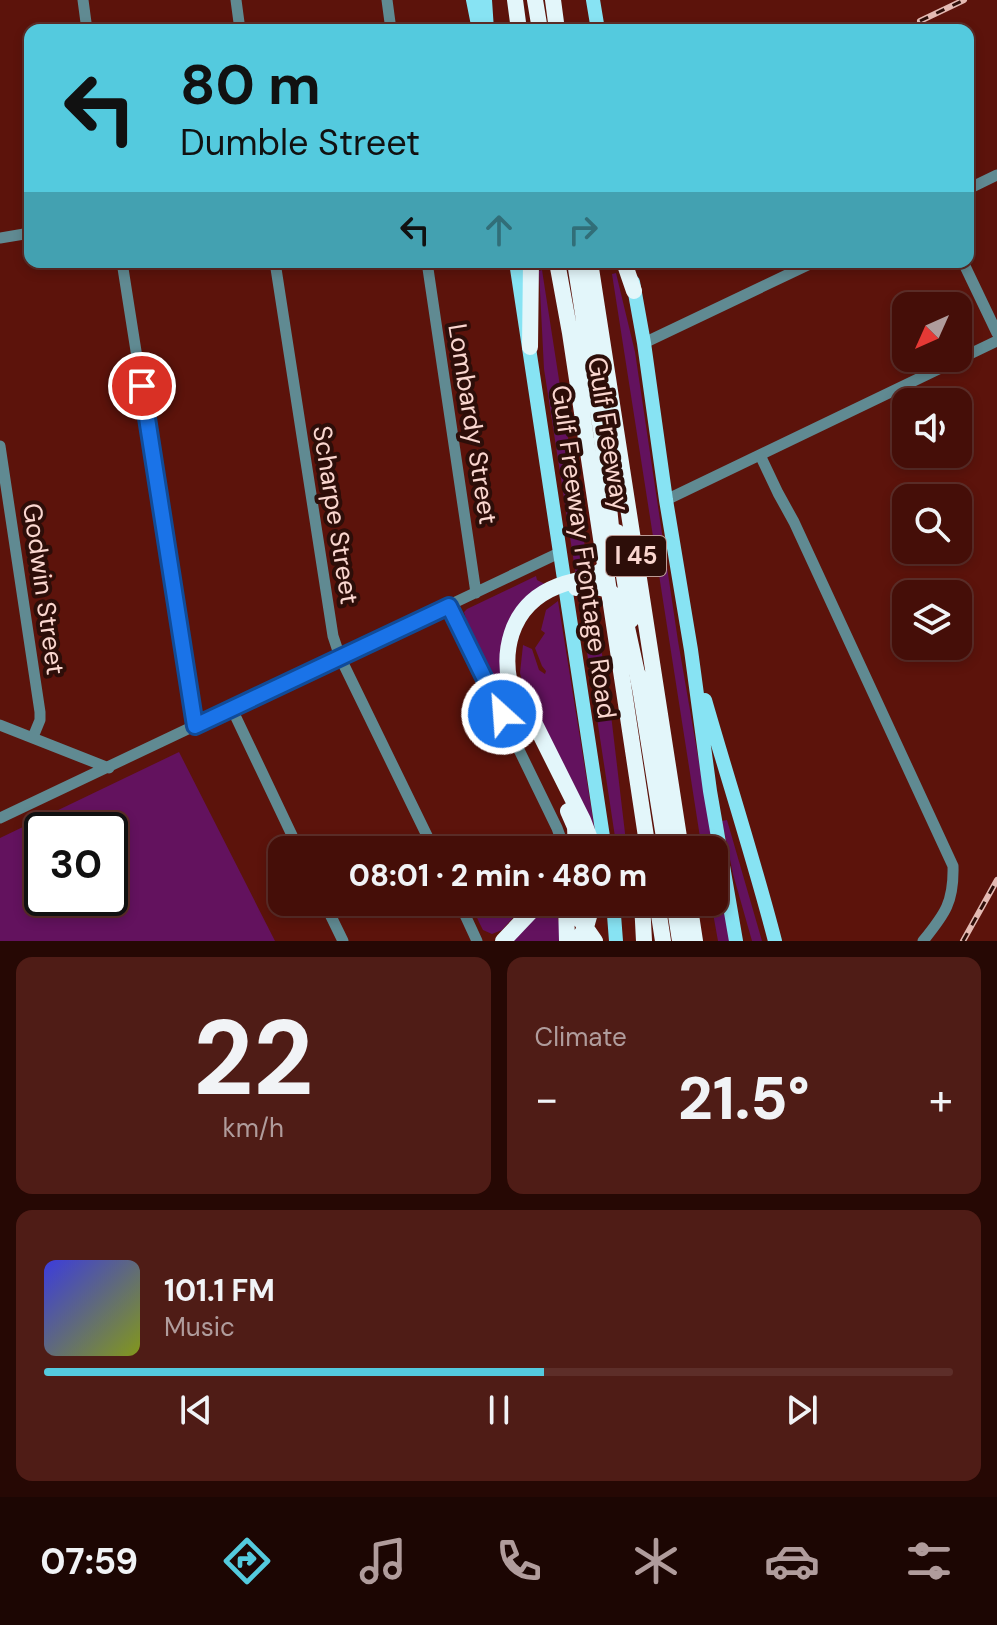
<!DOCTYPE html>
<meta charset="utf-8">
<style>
:root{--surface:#450e08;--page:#4f1c16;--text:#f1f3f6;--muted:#b09c9c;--line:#5d2e29;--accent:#54cade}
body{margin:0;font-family:"DM Sans",sans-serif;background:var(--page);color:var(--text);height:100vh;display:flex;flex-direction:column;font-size:30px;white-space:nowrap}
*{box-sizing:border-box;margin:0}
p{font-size:26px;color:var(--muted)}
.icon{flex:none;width:44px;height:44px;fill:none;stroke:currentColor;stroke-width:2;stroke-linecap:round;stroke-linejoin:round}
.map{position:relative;height:941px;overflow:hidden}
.details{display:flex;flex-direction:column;gap:16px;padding:16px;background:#260804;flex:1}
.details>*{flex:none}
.top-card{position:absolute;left:24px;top:24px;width:950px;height:244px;border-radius:16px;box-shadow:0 4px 12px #0003,0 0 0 2px var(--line);background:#54cade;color:#111;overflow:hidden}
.needle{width:52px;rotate:225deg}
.tools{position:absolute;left:892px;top:292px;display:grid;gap:16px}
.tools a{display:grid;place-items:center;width:80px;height:80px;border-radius:16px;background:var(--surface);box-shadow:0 4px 12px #0003,0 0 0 2px var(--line);font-size:40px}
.speed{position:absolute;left:24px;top:812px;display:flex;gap:16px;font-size:40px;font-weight:700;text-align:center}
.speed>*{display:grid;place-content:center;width:104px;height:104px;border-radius:50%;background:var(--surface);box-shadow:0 4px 12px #0003,0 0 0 2px var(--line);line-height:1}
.speed .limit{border:4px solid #111;border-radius:12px;background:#fff;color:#111}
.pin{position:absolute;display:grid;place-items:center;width:68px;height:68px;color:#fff;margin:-34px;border:4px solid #fff;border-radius:50%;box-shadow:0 2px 8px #0007}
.me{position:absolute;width:88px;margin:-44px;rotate:334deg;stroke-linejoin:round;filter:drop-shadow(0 0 6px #0008)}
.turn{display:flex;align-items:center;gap:28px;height:168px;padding:0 24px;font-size:36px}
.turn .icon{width:104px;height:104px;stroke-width:2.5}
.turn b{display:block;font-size:56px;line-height:68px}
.lanes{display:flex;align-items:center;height:76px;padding:0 24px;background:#0003;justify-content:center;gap:40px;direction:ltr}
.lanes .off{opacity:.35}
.big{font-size:60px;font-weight:800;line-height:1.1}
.details .widget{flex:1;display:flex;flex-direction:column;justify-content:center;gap:12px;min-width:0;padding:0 28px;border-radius:16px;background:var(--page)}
.details .dial{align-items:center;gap:0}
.dial b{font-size:104px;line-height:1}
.song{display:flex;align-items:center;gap:24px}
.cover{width:96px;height:96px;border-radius:12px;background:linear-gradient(135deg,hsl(240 70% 55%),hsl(70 70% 35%))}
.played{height:8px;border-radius:4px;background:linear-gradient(90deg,var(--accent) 55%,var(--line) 55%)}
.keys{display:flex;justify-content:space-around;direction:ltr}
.heat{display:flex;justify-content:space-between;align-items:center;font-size:44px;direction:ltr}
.details .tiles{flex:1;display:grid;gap:16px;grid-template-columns:1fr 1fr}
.widget:last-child{grid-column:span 2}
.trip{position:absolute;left:268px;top:836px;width:460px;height:80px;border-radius:16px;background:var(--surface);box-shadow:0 4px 12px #0003,0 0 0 2px var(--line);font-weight:800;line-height:80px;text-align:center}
.tab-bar{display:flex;height:128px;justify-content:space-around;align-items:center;background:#1c0603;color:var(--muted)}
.tab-bar .icon{width:56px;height:56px}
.tab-bar .selected{color:var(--accent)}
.tab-bar b{font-size:36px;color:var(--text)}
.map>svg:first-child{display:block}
</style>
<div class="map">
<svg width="997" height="941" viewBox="0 0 997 941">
<rect width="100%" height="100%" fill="#5c130b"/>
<path fill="#63125e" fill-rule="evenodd" d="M542 270 589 573 576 576 544 369 539 271Z
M616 273 635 352 678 641 730 941H718L711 902H714V850H702L612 274Z
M536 576 537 580 547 585 516 616 510 705 507 706 469 629 464 612 467 609Z
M593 592 612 723 627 850H617L578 593Z
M558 601 598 850 581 805 524 690 520 673 523 645 532 649 539 670 545 674 546 671 542 666 535 648 545 633 541 630 546 610Z
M179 752 275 941H0V838ZM110 830V898H42V830Z
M727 820 762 941H752L733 874 722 821Z
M477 902H527L502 930 492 934 483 930C479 921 472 912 477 902Z
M546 906C561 915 560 925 561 941H512Z"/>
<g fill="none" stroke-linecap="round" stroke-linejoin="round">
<path stroke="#608a92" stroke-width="11" d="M83 0 87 30
M236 0 240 30
M387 0 391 30
M968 189 997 175
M0 238 30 233
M122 262 195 726
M275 262 333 636 340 657 434 850
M427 262 476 593
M963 262 997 333
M644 343 814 262
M0 446 40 712V720L33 737
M760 455 778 493 794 522 953 866C954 902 945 914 923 941
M666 500 997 341
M449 606 557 828 561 839 555 850
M232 709 299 850
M0 725 109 768
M0 818 559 553
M324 902 343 941
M459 902 477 941"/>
<path stroke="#87e3f3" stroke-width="14" d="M473 0 479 30
M485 0 487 30
M593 0 598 30
M516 262 605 850
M633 282 644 343 666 500 691 650 710 791 736 941
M705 700C728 780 754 860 775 941
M613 902 616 941"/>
<path stroke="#e3f6fa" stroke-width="16" d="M515 0 519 30
M535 0 540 30
M553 0 557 30
M557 262 570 333 648 850
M575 262 604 450
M590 262 681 850
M624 262 634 291
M530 347 531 262
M617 532 631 620
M638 675 666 850
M522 698 583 820 589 836 591 850
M568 811 575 827 576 850
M566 902 567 941
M568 902 595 941
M642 902 644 941
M657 902 663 941
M674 902 680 941
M689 902 695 941
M503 941 540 902
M577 941 586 927 593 902"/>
<defs>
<path id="rail" d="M920 21 964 0
M963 941 997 880"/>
</defs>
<use href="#rail" stroke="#e4bab3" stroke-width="6"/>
<use href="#rail" stroke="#2d0e09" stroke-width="3" stroke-dasharray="9" stroke-linecap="butt"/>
<path stroke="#e3f6fa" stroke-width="16" d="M576 588C598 584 615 588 623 609L640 687
M515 701C498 655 509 605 558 586 573 580 593 579 605 568 612 563 613 554 613 546L602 439"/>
</g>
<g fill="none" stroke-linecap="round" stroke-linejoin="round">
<defs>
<path id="route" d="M142 386 195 726 449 606 502 714"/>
</defs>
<use href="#route" stroke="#114b97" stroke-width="20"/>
<use href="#route" stroke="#1a73e8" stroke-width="14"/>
</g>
<g text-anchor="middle" stroke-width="8" stroke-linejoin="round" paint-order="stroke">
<rect fill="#2d0e09" stroke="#bc9a94" stroke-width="2" x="606" y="536" width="60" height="40" rx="6"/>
<g font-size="24" font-weight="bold" fill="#fad6cf">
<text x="636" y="564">I 45</text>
</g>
<g font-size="26" fill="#fad6cf" stroke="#2d0e09">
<text transform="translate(473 424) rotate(81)" y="9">Lombardy Street</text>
<text transform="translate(609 434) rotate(81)" y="9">Gulf Freeway</text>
<text transform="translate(336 515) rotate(81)" y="9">Scharpe Street</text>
<text transform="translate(584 552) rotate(82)" y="9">Gulf Freeway Frontage Road</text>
<text transform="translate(44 589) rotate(82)" y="9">Godwin Street</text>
</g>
</g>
</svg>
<div class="tools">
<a><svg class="needle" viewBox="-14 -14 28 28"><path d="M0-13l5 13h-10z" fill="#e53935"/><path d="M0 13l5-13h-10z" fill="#b09c9c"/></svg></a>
<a><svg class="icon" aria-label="sound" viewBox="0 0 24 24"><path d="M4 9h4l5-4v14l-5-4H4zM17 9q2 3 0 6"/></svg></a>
<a><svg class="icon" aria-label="search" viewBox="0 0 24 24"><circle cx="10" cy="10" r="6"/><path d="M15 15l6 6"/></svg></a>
<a><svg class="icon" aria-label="layers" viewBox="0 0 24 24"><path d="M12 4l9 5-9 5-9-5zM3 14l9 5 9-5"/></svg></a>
</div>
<div class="speed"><div class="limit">30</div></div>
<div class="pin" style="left:142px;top:386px;background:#d93025"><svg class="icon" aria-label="arrive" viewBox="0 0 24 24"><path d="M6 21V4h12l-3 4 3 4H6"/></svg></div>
<svg class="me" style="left:502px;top:714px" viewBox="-20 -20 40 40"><circle r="17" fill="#1a73e8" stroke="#fff" stroke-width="3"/><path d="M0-11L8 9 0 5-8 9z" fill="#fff"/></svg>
<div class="trip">08:01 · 2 min · 480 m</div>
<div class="top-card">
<div class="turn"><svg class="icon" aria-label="left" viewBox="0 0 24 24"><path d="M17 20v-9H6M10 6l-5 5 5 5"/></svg><div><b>80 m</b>Dumble Street</div></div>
<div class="lanes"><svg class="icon" aria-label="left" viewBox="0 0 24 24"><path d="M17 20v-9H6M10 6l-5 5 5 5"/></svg><svg class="icon off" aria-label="ahead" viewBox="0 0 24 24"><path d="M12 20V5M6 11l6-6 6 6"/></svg><svg class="icon off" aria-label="right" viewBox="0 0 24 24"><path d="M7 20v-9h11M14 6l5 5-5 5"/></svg></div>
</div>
</div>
<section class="details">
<div class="tiles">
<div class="widget dial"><b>22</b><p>km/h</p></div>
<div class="widget"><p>Climate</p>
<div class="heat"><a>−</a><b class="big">21.5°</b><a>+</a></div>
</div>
<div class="widget">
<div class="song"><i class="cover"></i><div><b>101.1 FM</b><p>Music</p></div></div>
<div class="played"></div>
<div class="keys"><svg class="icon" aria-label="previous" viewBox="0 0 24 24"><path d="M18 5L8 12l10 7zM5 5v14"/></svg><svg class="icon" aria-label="pause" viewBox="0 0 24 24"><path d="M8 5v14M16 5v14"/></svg><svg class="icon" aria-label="next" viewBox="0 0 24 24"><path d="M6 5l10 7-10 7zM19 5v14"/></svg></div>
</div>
</div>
</section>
<nav class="tab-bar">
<b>07:59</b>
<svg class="icon selected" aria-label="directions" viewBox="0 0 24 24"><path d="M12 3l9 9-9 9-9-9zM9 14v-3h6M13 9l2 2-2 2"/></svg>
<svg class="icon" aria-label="music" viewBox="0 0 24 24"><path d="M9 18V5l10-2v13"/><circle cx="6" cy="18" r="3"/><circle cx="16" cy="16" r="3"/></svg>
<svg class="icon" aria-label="phone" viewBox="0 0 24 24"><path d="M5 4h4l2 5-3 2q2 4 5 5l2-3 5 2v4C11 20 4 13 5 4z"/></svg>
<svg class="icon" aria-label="climate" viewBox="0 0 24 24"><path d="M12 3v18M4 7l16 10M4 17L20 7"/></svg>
<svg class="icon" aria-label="car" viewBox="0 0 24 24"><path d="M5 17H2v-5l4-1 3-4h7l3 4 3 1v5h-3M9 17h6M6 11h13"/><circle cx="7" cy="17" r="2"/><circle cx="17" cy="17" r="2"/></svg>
<svg class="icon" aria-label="filters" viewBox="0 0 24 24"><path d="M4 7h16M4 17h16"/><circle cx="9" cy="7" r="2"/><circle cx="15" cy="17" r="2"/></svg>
</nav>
